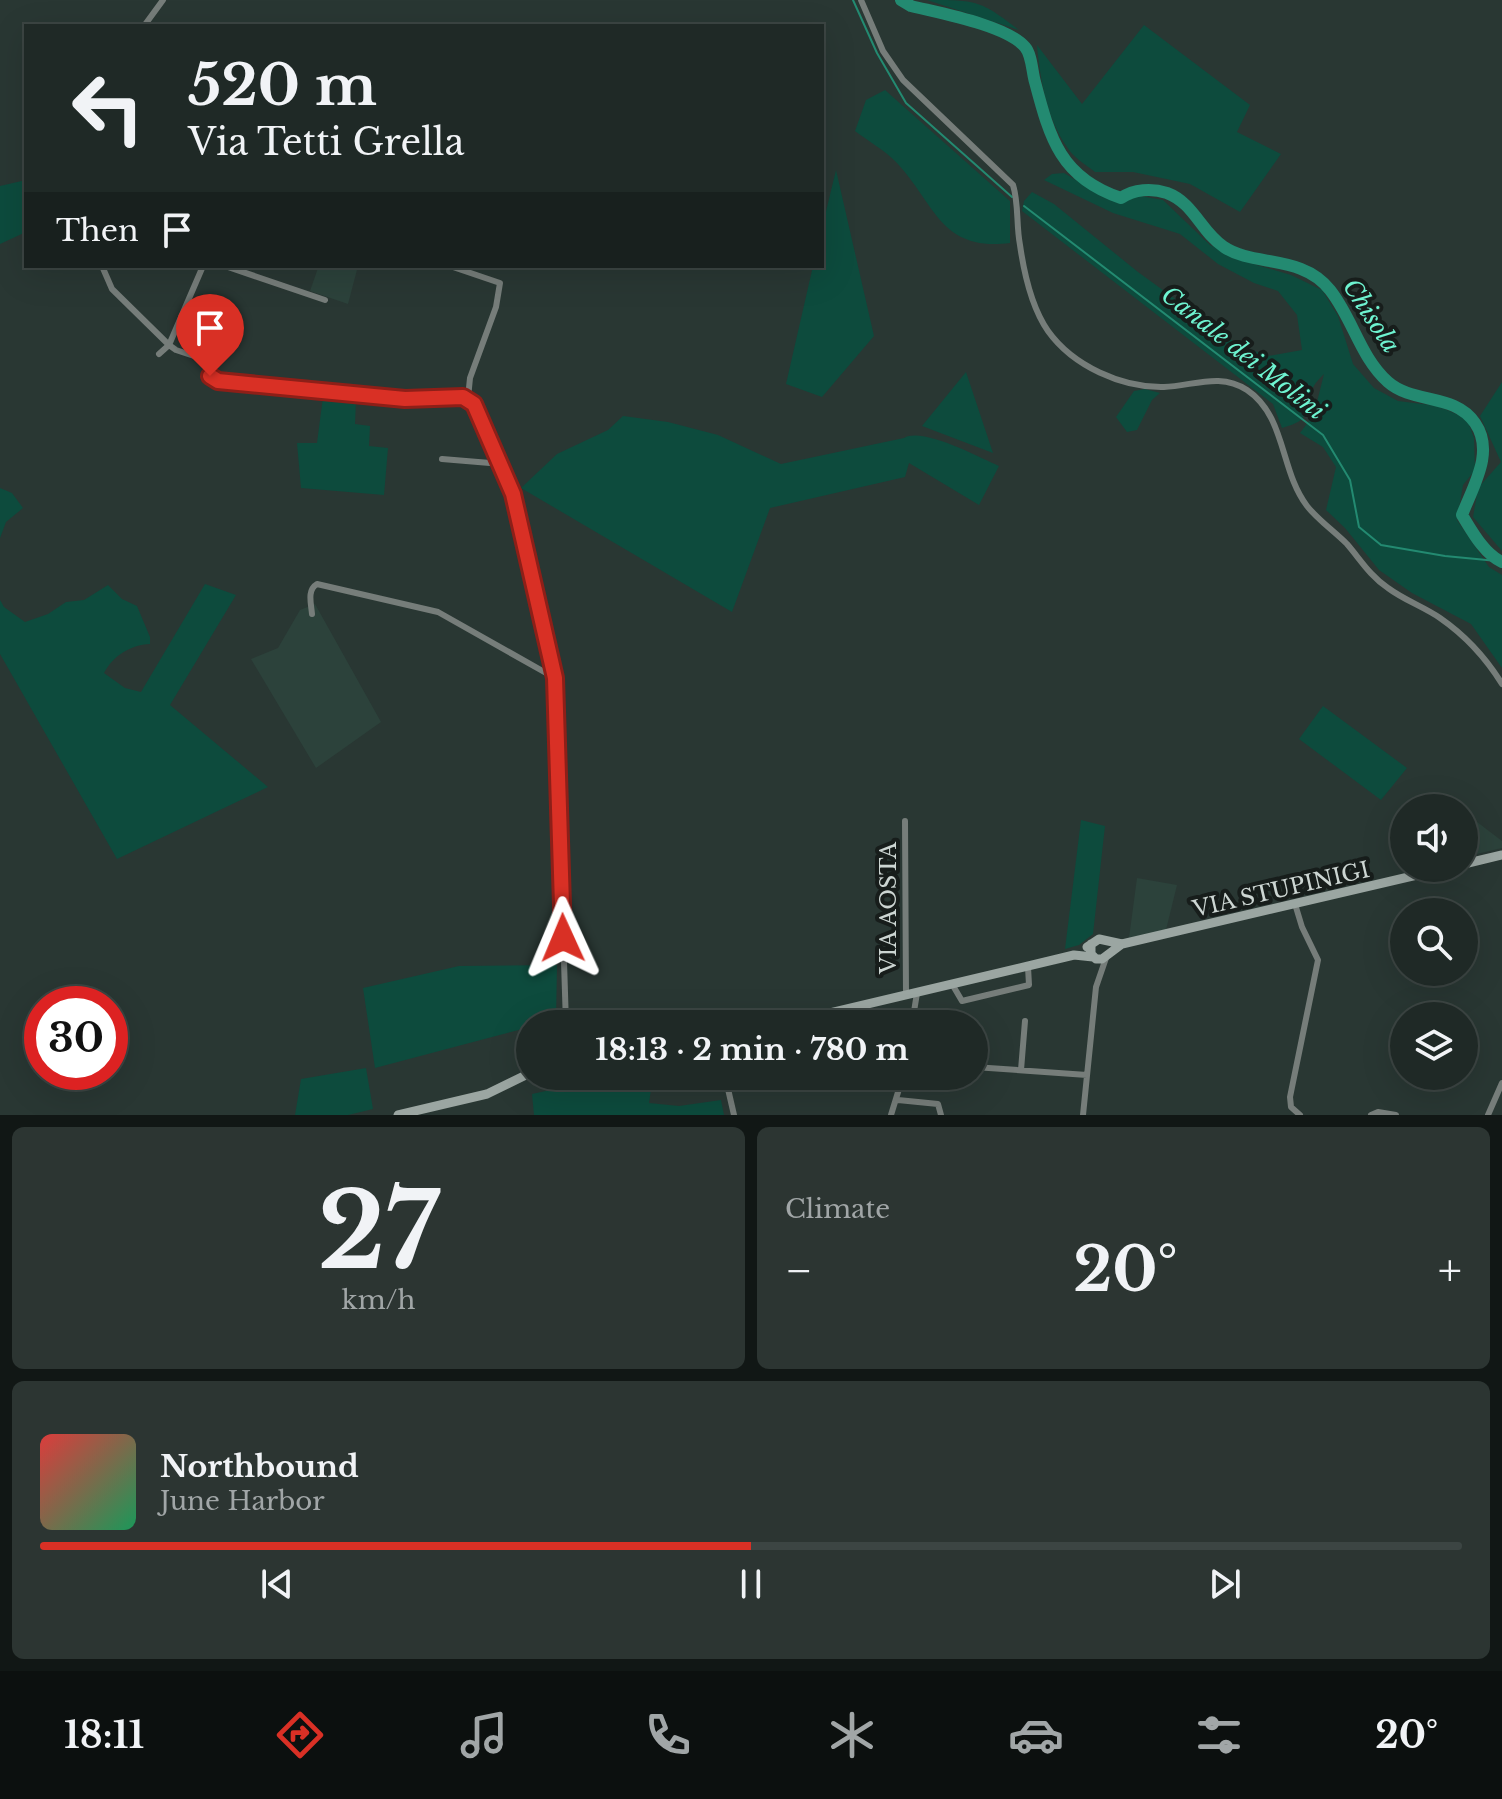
<!DOCTYPE html>
<meta charset="utf-8">
<style>
:root{--surface:#1f2926;--page:#2c3532;--text:#f1f3f6;--muted:#a1a6a7;--line:#3c4543;--accent:#d93025}
body{margin:0;font-family:"Libre Baskerville",serif;background:var(--page);color:var(--text);height:100vh;display:flex;flex-direction:column;font-size:30px;white-space:nowrap}
*{box-sizing:border-box;margin:0}
p{font-size:26px;color:var(--muted)}
.icon{flex:none;width:44px;height:44px;fill:none;stroke:currentColor;stroke-width:2;stroke-linecap:round;stroke-linejoin:round}
.map{position:relative;height:1115px;overflow:hidden}
.panel{display:flex;flex-direction:column;gap:12px;padding:12px;background:#111715;flex:1}
.panel>*{flex:none}
.hud{position:absolute;left:24px;top:24px;width:800px;height:244px;border-radius:0px;box-shadow:0 8px 32px #0002,0 0 0 2px var(--line);background:#1f2926;color:var(--text);overflow:hidden}
.controls{position:absolute;left:1390px;top:794px;display:grid;gap:16px}
.controls a{display:grid;place-items:center;width:88px;height:88px;border-radius:50%;background:var(--surface);box-shadow:0 8px 32px #0002,0 0 0 2px var(--line);font-size:40px}
.speed{position:absolute;left:24px;top:986px;display:flex;gap:16px;font-size:40px;font-weight:700;text-align:center}
.speed>*{display:grid;place-content:center;width:104px;height:104px;border-radius:50%;background:var(--surface);box-shadow:0 8px 32px #0002,0 0 0 2px var(--line);line-height:1}
.speed .limit{border:12px solid #d22;background:#fff;color:#111}
.pin{position:absolute;display:grid;place-items:center;width:68px;height:68px;color:#fff;margin:-82px -34px;border-radius:50% 50% 50% 0;rotate:-45deg;box-shadow:0 0 8px #0007}
.pin .icon{rotate:45deg}
.me{position:absolute;width:88px;margin:-44px;rotate:359deg;stroke-linejoin:round;filter:drop-shadow(0 0 6px #0008)}
.turn{display:flex;align-items:center;gap:28px;height:168px;padding:0 32px;font-size:36px}
.turn .icon{width:104px;height:104px;stroke-width:2.5}
.turn b{display:block;font-size:56px;line-height:68px}
.then{display:flex;align-items:center;height:76px;padding:0 32px;background:#0003;gap:16px;font-size:30px}
.big{font-size:60px;font-weight:800;line-height:1.1}
.panel .card{flex:1;display:flex;flex-direction:column;justify-content:center;gap:12px;min-width:0;padding:0 28px;border-radius:12px;background:var(--page)}
.panel .dial{align-items:center;gap:0}
.dial b{font-size:104px;line-height:1}
.song{display:flex;align-items:center;gap:24px}
.cover{width:96px;height:96px;border-radius:12px;background:linear-gradient(135deg,hsl(0 70% 55%),hsl(150 70% 35%))}
.played{height:8px;border-radius:4px;background:linear-gradient(90deg,var(--accent) 50%,var(--line) 50%)}
.keys{display:flex;justify-content:space-around;direction:ltr}
.heat{display:flex;justify-content:space-between;align-items:center;font-size:44px;direction:ltr}
.panel .tiles{flex:1;display:grid;gap:12px;grid-template-columns:1fr 1fr}
.card:last-child{grid-column:span 2}
.trip{position:absolute;left:516px;top:1010px;width:472px;height:80px;border-radius:40px;background:var(--surface);box-shadow:0 8px 32px #0002,0 0 0 2px var(--line);font-weight:800;line-height:80px;text-align:center}
.tab-bar{display:flex;height:128px;justify-content:space-around;align-items:center;background:#0c100f;color:var(--muted)}
.tab-bar .icon{width:56px;height:56px}
.tab-bar .selected{color:var(--accent)}
.tab-bar b{font-size:36px;color:var(--text)}
.map>svg:first-child{display:block}
</style>
<div class="map">
<svg width="1502" height="1115" viewBox="0 0 1502 1115">
<rect width="100%" height="100%" fill="#293733"/>
<path fill="#2c423b" d="M314 266H358L348 304 310 291 318 268Z
M315 604 381 722 316 768 251 659 278 648 300 610Z
M1464 812 1502 841V848L1464 857Z
M1137 878 1177 885 1166 930 1129 938Z"/>
<path fill="#0d4b3d" d="M927 0C977 0 980 0 1019 30Z
M1144 25 1250 105 1237 132 1281 154 1240 212 1190 184 1133 172H1095C1086 165 1073 157 1067 147 1047 119 1040 79 1037 45L1082 104Z
M885 90 1010 201V243C939 252 935 202 895 161 884 150 868 141 855 131L866 100Z
M836 170 874 336 822 397 786 384 813 266H822V228Z
M1064 173 1106 198 1121 201 1134 195 1163 200 1210 245 1247 262 1291 275 1322 290 1338 316 1353 364 1374 388 1398 401 1438 406 1467 419 1474 438 1475 470 1463 485 1457 520 1489 567 1502 575V668L1471 624 1412 593 1379 570 1345 528 1326 510 1336 467 1323 447 1300 433 1314 414 1324 374C1320 378 1314 384 1312 390 1302 413 1314 419 1282 428L1273 404 1022 211 1024 201 1032 192 1054 204 1138 272 1237 344 1268 356 1302 350 1297 315 1278 291 1254 283 1218 264 1180 234 1113 213 1044 180 1052 174Z
M26 180V232L0 244V186Z
M966 372 993 453 922 426Z
M1502 382V551L1473 517 1478 488 1501 462 1480 416Z
M1145 389 1160 393 1152 400 1137 430 1127 432 1116 417 1134 391Z
M323 397 356 400 355 424 370 426 369 446 388 448 384 495 301 488 297 443H317Z
M623 416 668 422 718 435 781 464 904 438C923 427 978 457 999 466L979 505 909 463 905 477 770 508 732 612 521 488 557 454 608 430Z
M0 488 12 493 23 508 6 522 0 538Z
M205 584 236 595 170 705 268 787 117 859 0 654V600L4 607 25 622 48 614 66 602 84 600 108 585 122 599 137 606 150 637V644C130 645 113 656 104 673L125 688 141 692Z
M1323 706 1407 768 1381 800 1299 739Z
M1081 820 1105 826 1093 934 1079 945 1065 949Z
M557 965 556 1020 530 1024V1027L375 1068 363 988 459 966Z
M366 1068 373 1109 348 1115H295L301 1079Z
M615 1076H653L649 1103 679 1106 721 1100 724 1115H534L532 1094Z"/>
<g fill="none" stroke-linecap="round" stroke-linejoin="round">
<path stroke="#238a71" stroke-width="2" d="M853 0 877 53 906 103 1012 197
M1024 206 1323 435 1350 480 1359 527 1381 545 1445 556 1497 561"/>
<path stroke="#238a71" stroke-width="12" d="M901 0 911 6C939 13 1006 25 1025 47 1032 55 1032 72 1035 82 1050 139 1061 178 1121 198 1134 189 1152 188 1167 193 1194 203 1201 232 1224 247 1253 267 1302 254 1330 290 1353 319 1360 357 1388 382 1413 404 1455 393 1475 423 1495 452 1473 486 1462 515 1472 531 1484 554 1502 562"/>
<path stroke="#767d7a" stroke-width="6" d="M861 0 883 51 903 80 1013 185C1019 204 1016 225 1020 245 1024 273 1032 308 1048 331 1073 366 1122 388 1164 387 1193 386 1220 372 1247 390 1286 416 1280 471 1307 506 1318 520 1334 531 1347 544 1360 559 1370 576 1388 588 1404 600 1424 607 1440 618 1466 636 1486 658 1502 684
M144 26 163 0
M102 266 112 289 169 345 176 350 203 359 213 380 272 388 405 399 463 397 474 404 513 494 555 678 566 1024
M225 266 325 300
M450 266 500 283 496 307 470 378 468 398
M159 354 169 345 203 266
M442 459 502 464
M312 614C311 603 307 590 317 584L438 612 555 678
M905 821 906 995
M1295 904 1302 927 1318 960 1290 1097 1291 1107 1300 1115
M952 984 962 1001 1029 985 1028 967
M912 1024 917 993
M974 1067 1087 1075
M1021 1070 1025 1021
M725 1076 734 1115
M898 1100 938 1104 941 1115
M891 1115 903 1076
M1083 1115 1096 987 1106 958
M1371 1115 1378 1112 1396 1115
M1488 1115 1502 1083"/>
<path stroke="#9ba6a2" stroke-width="9" d="M1464 864 1502 855
M1091 944V954L1096 959H1102L1122 944 1447 868
M1087 947 1099 939 1122 944
M783 1024 1074 955 1093 957
M398 1115 487 1094 530 1073"/>
</g>
<g fill="none" stroke-linecap="round" stroke-linejoin="round">
<defs>
<path id="route" d="M210 376 218 381 405 399 463 397 474 404 513 494 555 678 563 938"/>
</defs>
<use href="#route" stroke="#8d1f18" stroke-width="20"/>
<use href="#route" stroke="#d93025" stroke-width="14"/>
</g>
<g text-anchor="middle" stroke-width="8" stroke-linejoin="round" paint-order="stroke">
<g font-size="22" fill="#ccd5d2" stroke="#171d1b">
<text transform="translate(1281 889) rotate(-13)" y="8">VIA STUPINIGI</text>
<text transform="translate(888 908) rotate(-90)" y="8">VIA AOSTA</text>
</g>
<g font-size="24" font-style="italic" fill="#6ef3d0" stroke="#171d1b">
<text transform="translate(1371 316) rotate(57)" y="8">Chisola</text>
<text transform="translate(1243 353) rotate(38)" y="8">Canale dei Molini</text>
</g>
</g>
</svg>
<div class="controls">
<a><svg class="icon" aria-label="sound" viewBox="0 0 24 24"><path d="M4 9h4l5-4v14l-5-4H4zM17 9q2 3 0 6"/></svg></a>
<a><svg class="icon" aria-label="search" viewBox="0 0 24 24"><circle cx="10" cy="10" r="6"/><path d="M15 15l6 6"/></svg></a>
<a><svg class="icon" aria-label="layers" viewBox="0 0 24 24"><path d="M12 4l9 5-9 5-9-5zM3 14l9 5 9-5"/></svg></a>
</div>
<div class="speed"><div class="limit">30</div></div>
<div class="pin" style="left:210px;top:376px;background:#d93025"><svg class="icon" aria-label="arrive" viewBox="0 0 24 24"><path d="M6 21V4h12l-3 4 3 4H6"/></svg></div>
<svg class="me" style="left:563px;top:938px" viewBox="-20 -20 40 40"><path d="M0-17L14 15 0 8-14 15z" fill="#d93025" stroke="#fff" stroke-width="4"/></svg>
<div class="trip">18:13 · 2 min · 780 m</div>
<div class="hud">
<div class="turn"><svg class="icon" aria-label="left" viewBox="0 0 24 24"><path d="M17 20v-9H6M10 6l-5 5 5 5"/></svg><div><b>520 m</b>Via Tetti Grella</div></div>
<div class="then">Then<svg class="icon" aria-label="arrive" viewBox="0 0 24 24"><path d="M6 21V4h12l-3 4 3 4H6"/></svg></div>
</div>
</div>
<section class="panel">
<div class="tiles">
<div class="card dial"><b>27</b><p>km/h</p></div>
<div class="card"><p>Climate</p>
<div class="heat"><a>−</a><b class="big">20°</b><a>+</a></div>
</div>
<div class="card">
<div class="song"><i class="cover"></i><div><b>Northbound</b><p>June Harbor</p></div></div>
<div class="played"></div>
<div class="keys"><svg class="icon" aria-label="previous" viewBox="0 0 24 24"><path d="M18 5L8 12l10 7zM5 5v14"/></svg><svg class="icon" aria-label="pause" viewBox="0 0 24 24"><path d="M8 5v14M16 5v14"/></svg><svg class="icon" aria-label="next" viewBox="0 0 24 24"><path d="M6 5l10 7-10 7zM19 5v14"/></svg></div>
</div>
</div>
</section>
<nav class="tab-bar">
<b>18:11</b>
<svg class="icon selected" aria-label="directions" viewBox="0 0 24 24"><path d="M12 3l9 9-9 9-9-9zM9 14v-3h6M13 9l2 2-2 2"/></svg>
<svg class="icon" aria-label="music" viewBox="0 0 24 24"><path d="M9 18V5l10-2v13"/><circle cx="6" cy="18" r="3"/><circle cx="16" cy="16" r="3"/></svg>
<svg class="icon" aria-label="phone" viewBox="0 0 24 24"><path d="M5 4h4l2 5-3 2q2 4 5 5l2-3 5 2v4C11 20 4 13 5 4z"/></svg>
<svg class="icon" aria-label="climate" viewBox="0 0 24 24"><path d="M12 3v18M4 7l16 10M4 17L20 7"/></svg>
<svg class="icon" aria-label="car" viewBox="0 0 24 24"><path d="M5 17H2v-5l4-1 3-4h7l3 4 3 1v5h-3M9 17h6M6 11h13"/><circle cx="7" cy="17" r="2"/><circle cx="17" cy="17" r="2"/></svg>
<svg class="icon" aria-label="filters" viewBox="0 0 24 24"><path d="M4 7h16M4 17h16"/><circle cx="9" cy="7" r="2"/><circle cx="15" cy="17" r="2"/></svg>
<b>20°</b>
</nav>
